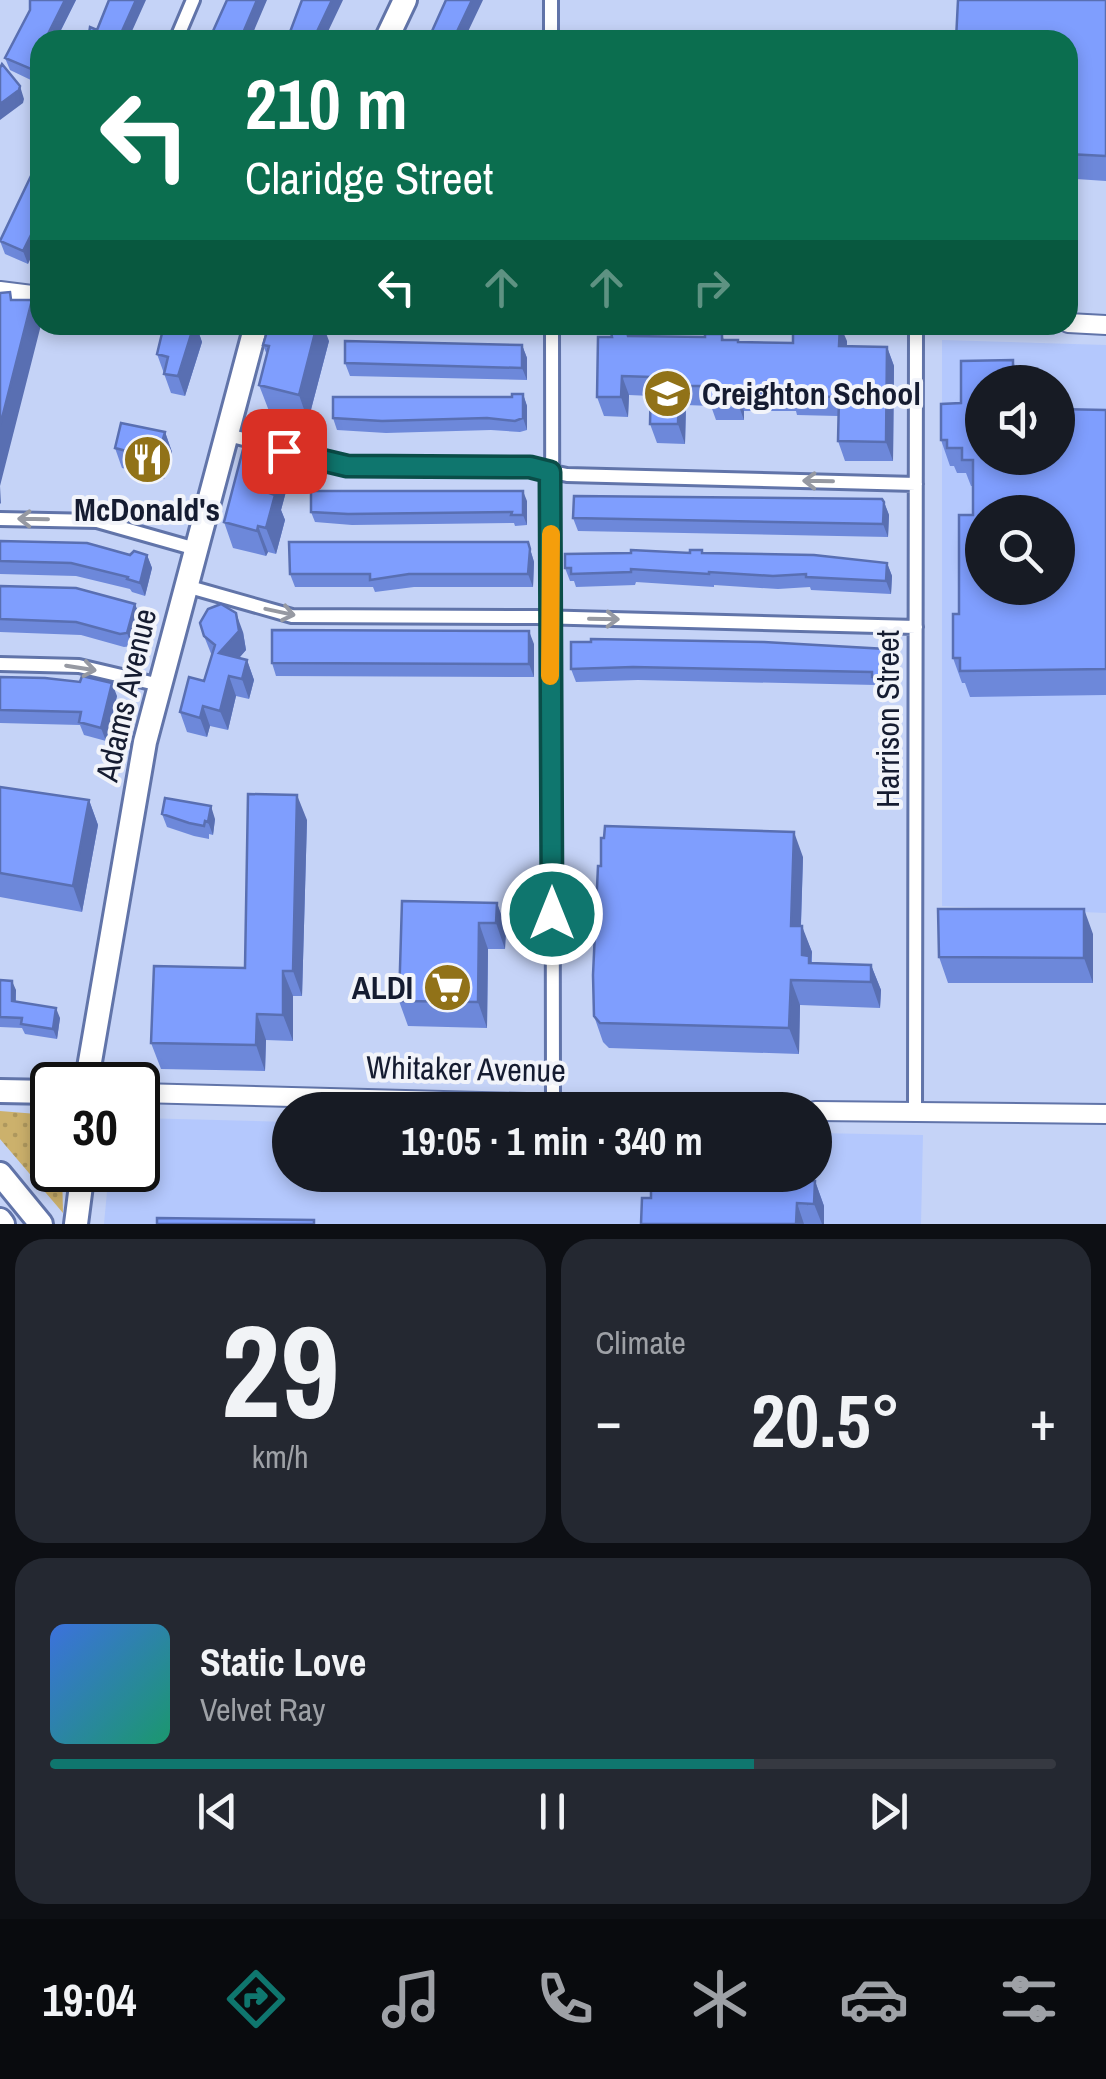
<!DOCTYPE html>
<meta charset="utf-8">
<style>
:root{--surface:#171b24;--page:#242831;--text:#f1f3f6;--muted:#9ea1a6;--line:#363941;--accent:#0f766e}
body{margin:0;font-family:"Archivo Narrow",sans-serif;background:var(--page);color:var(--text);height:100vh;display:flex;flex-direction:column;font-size:38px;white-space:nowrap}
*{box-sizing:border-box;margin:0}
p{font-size:32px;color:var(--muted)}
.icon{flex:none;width:55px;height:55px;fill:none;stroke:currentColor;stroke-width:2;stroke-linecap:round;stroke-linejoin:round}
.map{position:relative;height:1224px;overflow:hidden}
.sheet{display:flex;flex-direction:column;gap:15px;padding:15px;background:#0d0f14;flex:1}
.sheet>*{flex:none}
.top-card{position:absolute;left:30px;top:30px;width:1048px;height:305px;border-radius:30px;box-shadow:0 5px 15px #0003;background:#0b6e4f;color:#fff;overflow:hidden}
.controls{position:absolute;left:965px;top:365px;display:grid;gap:20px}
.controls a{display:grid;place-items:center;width:110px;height:110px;border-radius:50%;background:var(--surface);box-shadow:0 5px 15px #0003;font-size:50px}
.speed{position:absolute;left:30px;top:1062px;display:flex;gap:20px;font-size:50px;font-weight:700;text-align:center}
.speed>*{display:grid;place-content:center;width:130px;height:130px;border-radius:50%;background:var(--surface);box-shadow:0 5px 15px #0003;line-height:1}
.speed .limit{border:5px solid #111;border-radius:15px;background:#fff;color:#111}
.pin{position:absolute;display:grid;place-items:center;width:85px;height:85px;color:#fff;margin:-42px;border-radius:20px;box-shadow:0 5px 15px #0006}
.me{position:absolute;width:110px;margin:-55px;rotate:0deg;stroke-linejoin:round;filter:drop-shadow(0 0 8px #0008)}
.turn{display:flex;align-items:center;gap:35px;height:210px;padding:0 50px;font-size:45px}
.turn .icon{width:130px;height:130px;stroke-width:2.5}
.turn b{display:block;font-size:70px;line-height:85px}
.lanes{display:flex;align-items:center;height:95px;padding:0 50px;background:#0003;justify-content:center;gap:50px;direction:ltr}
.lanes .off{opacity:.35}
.big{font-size:75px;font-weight:700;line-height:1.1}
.sheet .tile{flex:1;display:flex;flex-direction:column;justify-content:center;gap:15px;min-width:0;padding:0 35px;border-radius:30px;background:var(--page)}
.sheet .dial{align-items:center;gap:0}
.dial b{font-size:130px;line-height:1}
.song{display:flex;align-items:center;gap:30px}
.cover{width:120px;height:120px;border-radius:15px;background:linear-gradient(135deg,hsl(220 70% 55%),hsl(160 70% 35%))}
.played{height:10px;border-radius:5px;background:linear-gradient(90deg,var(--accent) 70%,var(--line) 70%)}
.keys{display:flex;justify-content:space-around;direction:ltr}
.heat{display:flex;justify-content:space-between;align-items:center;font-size:55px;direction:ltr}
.sheet .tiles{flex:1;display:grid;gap:15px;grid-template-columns:1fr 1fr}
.tile:last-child{grid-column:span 2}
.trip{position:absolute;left:272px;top:1092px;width:560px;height:100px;border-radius:50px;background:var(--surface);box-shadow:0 5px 15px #0003;font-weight:700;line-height:100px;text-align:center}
.tabs{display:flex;height:160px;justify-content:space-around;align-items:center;background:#090b0e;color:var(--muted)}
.tabs .icon{width:70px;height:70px}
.tabs .on{color:var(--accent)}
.tabs b{font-size:45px;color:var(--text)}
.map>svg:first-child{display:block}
</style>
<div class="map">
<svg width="1106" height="1224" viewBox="0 0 1106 1224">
<defs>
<pattern id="grass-dots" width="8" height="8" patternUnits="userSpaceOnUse" patternTransform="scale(2.5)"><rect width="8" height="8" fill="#ccb16c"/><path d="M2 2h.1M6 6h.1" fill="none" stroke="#ae985e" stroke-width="1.8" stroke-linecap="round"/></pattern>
</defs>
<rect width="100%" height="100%" fill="#c5d3f7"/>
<path fill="#b4c8fd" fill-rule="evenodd" d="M942 340 1106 345V913L942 906ZM982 382H1058V458H982ZM982 512H1058V588H982Z
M138 1118 290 1122V1175H815V1133L923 1135 921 1224H104L109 1170H138Z"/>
<path fill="url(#grass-dots)" d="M0 1111 37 1114 52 1122V1170H62L63 1213 0 1139Z"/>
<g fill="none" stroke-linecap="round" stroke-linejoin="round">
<defs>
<path id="street" d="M176 40 193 0
M551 40V0
M552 325 553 1104
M224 434 347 465 530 467 567 475 916 484
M0 519 97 521 196 549
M186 586 292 616 536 617 916 627
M0 664 79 666 160 685
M915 1114 916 325"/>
<path id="secondary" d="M0 291 40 296
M1068 323 1106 325
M138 1093 793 1110
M815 1111 1106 1114"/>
<path id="highway" d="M386 40 405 0
M86 1085 145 742 256 325
M0 1091 52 1092
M0 1174 41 1224
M0 1220 3 1224
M76 1224 83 1170"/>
</defs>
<use href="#street" stroke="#6174a9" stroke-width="18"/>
<use href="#secondary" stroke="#6174a9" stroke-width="22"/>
<use href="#highway" stroke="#6174a9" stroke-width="28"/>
<use href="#street" stroke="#fff" stroke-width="12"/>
<use href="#secondary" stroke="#fff" stroke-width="18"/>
<use href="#highway" stroke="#fff" stroke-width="22"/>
</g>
<path fill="#6d88da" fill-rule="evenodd" d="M30 0H76L35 82 10 70 5 58 30 10Z
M1106 0V181L1076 179V183L1068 182V40Z
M40 157 28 264 5 254 0 241Z
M164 325H196L202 342 185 396 171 393 157 354Z
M722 334 724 340 739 342 793 343 847 341V346L887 347 894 366 893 461H845L838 441V416L797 415 796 411H744V420H716L711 406 686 405 685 444 657 443 650 424 651 396 629 395 628 417 604 416 597 397 612 337H705Z
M329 341 308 421 269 411 259 385 267 355 263 345Z
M522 345 527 358V380L350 376 345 363Z
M1013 360 1015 367H1026L1032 382H982V458H1058V409L1106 410V695L970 697 965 683H962L953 658V614H959V515H973V486H971L966 473H957L954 466H950L941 440V404L961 403V361ZM982 512H1058V588H982Z
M523 394 527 406V430L520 432 491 430 386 433 337 430 333 418 512 397Z
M165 432 172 452 164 479 122 468 115 448Z
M281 448 291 473 281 510 285 520 276 554 268 552 266 556 233 548 224 522Z
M527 501V525L515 526 514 523 352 525 315 522 311 512Z
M884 502 889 515 888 537 578 531 573 518Z
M0 541 130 555H147L152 568 145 596 132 592 130 589 76 576 0 574Z
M528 542 534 562 533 587H414L375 592 373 587H295L290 574Z
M702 550 703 553 887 563 892 576 891 594 811 590 810 587 778 589 714 585V587L636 582 635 585 576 587 574 581H570L565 568Z
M0 586 140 616 132 646 124 647 81 635 0 632Z
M243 632 246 650 239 658 247 660 254 680 249 699 236 696 228 730 210 726 207 737 187 732 180 712 204 681 212 656 204 636Z
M534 644V677L276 676 272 663Z
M886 649 891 662V690L877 689 876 685 638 680 576 682 571 669Z
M0 677 117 696 106 741 84 735 80 725 0 723Z
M0 787 89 800 98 825 82 912 0 897Z
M162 814 215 819 213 835 209 834V839L194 836 167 827Z
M307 820 302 996H293V1041L266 1040 265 1071 161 1069 151 1043 245 968Z
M803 857 801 926 812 952V963L871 965 881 990 880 1008 800 1005 799 1054 609 1048 603 1042 594 1016 601 866Z
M497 903 506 929 505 949H488L487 1028 408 1026 399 1001Z
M1093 934V983H948L939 957Z
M0 980 16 990V1001L60 1018 57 1039 25 1034 22 1028 0 1027Z
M806 1175 808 1181H815L824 1206V1224H641L651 1198Z"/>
<path fill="#596fb2" d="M65 0H76L56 40H45Z
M136 0H146L128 40H118Z
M257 0H267L250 40H240Z
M332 0H343L324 40H313Z
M472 0H483L464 40H453Z
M40 50V73L35 82 31 69Z
M20 86 24 99 23 103 0 120V104Z
M1068 156 1076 179V183L1068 161Z
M40 217V239L28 264 23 251Z
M32 300 41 325 0 486 1 504 0 503V426Z
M194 325H196L202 342 185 396 178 376Z
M317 325H323L329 341 308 421 299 395Z
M840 325 847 341 846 365 839 346Z
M522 345 527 358V380L522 368Z
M887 347 894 366 893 461 886 442Z
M1026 367 1032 382H1026Z
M622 376 629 395 628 417 621 397Z
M679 386 686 405 685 444 678 424Z
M737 391 744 411V420L737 401Z
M523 394 527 406V430L523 418Z
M165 432 172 452 164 479 157 459Z
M281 448 291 473 281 510 285 520 276 554 266 528 269 493Z
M523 491 527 501V525L523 515Z
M884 502 889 515 888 537 883 524Z
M258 526 268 552 266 556 257 531Z
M528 542 534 562 533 587 528 574Z
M147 555 152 568 145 596 140 583Z
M887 563 892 576 891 594 886 581Z
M135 604 140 616 132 646 127 633Z
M236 613 243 632 246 650 226 673 219 653Z
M529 631 534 644V677L529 664Z
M886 649 891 662V690L886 677Z
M247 660 254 680 249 699 242 679Z
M229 676 236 696 228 730 220 711Z
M112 683 117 696 106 741 101 728Z
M203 706 210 726 207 737 200 718Z
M297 795 307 820 302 996 293 971Z
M89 800 98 825 82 912 73 886Z
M211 806 215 819 213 835 208 822Z
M794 832 803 857 800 951 791 926Z
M497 903 506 929 505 949 496 923Z
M1084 909 1093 934V983L1084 958Z
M479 923 488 949 487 1028 478 1002Z
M802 926 812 952 811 961 819 981 802 955Z
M871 965 881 990 880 1008 871 982Z
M283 971 293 996V1041L283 1015Z
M791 980 800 1005 799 1054 789 1028Z
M12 981 16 990 15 1010 12 1001Z
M56 1008 60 1018 57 1039 53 1029Z
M257 1014 266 1040 265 1071 256 1045Z
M799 1175H806L808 1181V1206L799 1181Z
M815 1181 824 1206V1224H822L814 1204Z
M797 1203 804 1224H796Z"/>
<path fill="#7f9efe" stroke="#596fb2" stroke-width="2.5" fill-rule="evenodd" d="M30 0H65L45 40H40V50L31 69 5 58 30 10Z
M109 0H136L118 40H88L90 27 97 30Z
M227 0H257L240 40H209Z
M302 0H332L313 40H287Z
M446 0H472L453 40H428Z
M958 0H1106V156L1068 154V40H956Z
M2 64 20 86 19 90 0 104V68Z
M40 157V217L23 251 0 241Z
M10 292 11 300H32L0 426V293Z
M164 325H194L178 376 164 374 168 357 157 354Z
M269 325H317L299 395 259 385 269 346 263 345Z
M816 325H840L839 346 887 347 886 442 838 441 839 397 790 396V392L737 391V401H709V386H679L678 424H650L651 377 622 376 621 397H597L598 337H612L611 332H627L628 336 705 337V334H722V340H738V342L793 343V329H816Z
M345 341 522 345V368L345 363Z
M1013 360V367H1026V382H982V458H1058V409L1106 410V669L960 671V658H953V614H959V515H973V460H962V448H947V440H941V404L961 403V361ZM982 512H1058V588H982Z
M512 394H523V418L515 421 487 418 382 421 333 418V397H512Z
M121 423 165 432 157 459 115 448Z
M246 438 281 448 269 493 275 495 266 528 258 526 257 531 224 522Z
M311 491H523V515H511L512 512 348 514 311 512Z
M574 496 882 499 884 502 883 524 573 518Z
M0 541 87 543 130 555 134 551 147 555 140 583 127 579 128 577 71 563 0 561Z
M289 542H528L530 549 528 574H409L370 580V574H290Z
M631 550 690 553V550H702V553L814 555 887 563 886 581 806 577V574L773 576 709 572V574L631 569V572L571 574V568H565V554L631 553Z
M0 586 76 588 135 604 127 633 120 634 76 622 0 619Z
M221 604 236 613 239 631 219 653 247 660 242 679 229 676 220 711 203 706 200 718 180 712 189 677 204 681 215 645 204 636 200 623 208 609Z
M272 630 529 631V664L272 663Z
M591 639 764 642 886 649V677H872V672L633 667 571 669V642H591Z
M82 676 112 683 101 728 79 722 81 712 0 710V677L45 678 80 682Z
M0 787 89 800 73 886 0 873Z
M248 794 297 795 293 971H283V1015L257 1014 256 1045 151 1043 154 966 245 968Z
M165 798 211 806 208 822 205 821 204 826 189 823 162 814Z
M605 826 794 832 791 926H802V955L809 956V963L871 965V982L791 980 789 1028 600 1023 594 1016 593 975 598 866H601V838H604Z
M402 901 497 903 496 923H479L478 1002 399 1001Z
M938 909H1084V958L939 957Z
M0 980 12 981V1001L56 1008 53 1029 21 1024 22 1018 0 1017Z
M651 1175H799V1181H815L814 1204 797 1203 796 1224H641L642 1198H651Z
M157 1218 314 1220V1224H157Z"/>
<defs><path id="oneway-shaft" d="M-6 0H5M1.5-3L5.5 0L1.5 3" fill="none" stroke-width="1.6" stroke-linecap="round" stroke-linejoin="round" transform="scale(2.5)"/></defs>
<g stroke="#9699a2">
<use href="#oneway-shaft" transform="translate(818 481) rotate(-179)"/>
<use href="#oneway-shaft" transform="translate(33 519) rotate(-179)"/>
<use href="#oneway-shaft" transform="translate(280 612) rotate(12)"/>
<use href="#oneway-shaft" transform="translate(604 619) rotate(1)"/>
<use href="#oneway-shaft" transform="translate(81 668) rotate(9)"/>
</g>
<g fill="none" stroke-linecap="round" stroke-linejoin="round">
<defs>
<path id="route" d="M284 451 347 466 530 467 550 472 552 914"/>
</defs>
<use href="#route" stroke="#0a4d48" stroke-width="25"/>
<use href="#route" stroke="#0f766e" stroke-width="18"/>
<path stroke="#f59e0b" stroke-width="18" d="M550 676 551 534"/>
</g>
<defs>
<symbol id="school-disc" viewBox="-11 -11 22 22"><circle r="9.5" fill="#917218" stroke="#f2f4fa"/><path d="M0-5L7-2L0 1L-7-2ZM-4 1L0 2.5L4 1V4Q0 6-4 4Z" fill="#fff"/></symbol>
<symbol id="restaurant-disc" viewBox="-11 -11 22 22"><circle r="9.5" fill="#917218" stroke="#f2f4fa"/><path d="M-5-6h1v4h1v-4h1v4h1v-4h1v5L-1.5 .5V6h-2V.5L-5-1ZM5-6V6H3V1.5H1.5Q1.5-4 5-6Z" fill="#fff"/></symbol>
<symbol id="supermarket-disc" viewBox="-11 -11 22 22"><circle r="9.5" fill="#917218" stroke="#f2f4fa"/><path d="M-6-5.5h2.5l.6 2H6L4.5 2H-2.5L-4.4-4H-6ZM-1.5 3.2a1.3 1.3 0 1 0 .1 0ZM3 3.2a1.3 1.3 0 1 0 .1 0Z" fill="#fff"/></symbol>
</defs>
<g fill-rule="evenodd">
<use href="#school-disc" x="640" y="366" width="55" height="55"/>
<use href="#restaurant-disc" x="120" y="432" width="55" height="55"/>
<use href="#supermarket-disc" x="420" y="960" width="55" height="55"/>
</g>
<g text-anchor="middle" stroke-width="8" stroke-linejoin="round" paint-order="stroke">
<g font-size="32" font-weight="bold" fill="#151c31" stroke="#f2f4fa" text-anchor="start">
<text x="702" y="405">Creighton School</text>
<text x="147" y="521" text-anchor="middle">McDonald's</text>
<text x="413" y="999" text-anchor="end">ALDI</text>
</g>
<g font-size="32" fill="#151c31" stroke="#f2f4fa">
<text transform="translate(126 695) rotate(-77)" y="11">Adams Avenue</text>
<text transform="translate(888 719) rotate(-90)" y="11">Harrison Street</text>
<text transform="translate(466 1069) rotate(1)" y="11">Whitaker Avenue</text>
</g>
</g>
</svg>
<div class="controls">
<a><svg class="icon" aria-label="sound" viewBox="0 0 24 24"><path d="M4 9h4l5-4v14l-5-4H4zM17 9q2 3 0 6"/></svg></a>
<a><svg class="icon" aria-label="search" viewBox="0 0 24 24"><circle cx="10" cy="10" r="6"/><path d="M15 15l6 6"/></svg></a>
</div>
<div class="speed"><div class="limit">30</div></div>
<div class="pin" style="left:284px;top:451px;background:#d93025"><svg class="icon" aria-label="arrive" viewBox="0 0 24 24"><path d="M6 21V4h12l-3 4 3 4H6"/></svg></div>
<svg class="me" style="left:552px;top:914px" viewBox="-20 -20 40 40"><circle r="17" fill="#0f766e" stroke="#fff" stroke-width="3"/><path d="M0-11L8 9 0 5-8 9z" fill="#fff"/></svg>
<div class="trip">19:05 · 1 min · 340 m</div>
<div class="top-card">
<div class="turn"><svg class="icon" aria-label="left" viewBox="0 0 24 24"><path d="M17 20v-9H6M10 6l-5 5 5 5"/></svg><div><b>210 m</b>Claridge Street</div></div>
<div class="lanes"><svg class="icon" aria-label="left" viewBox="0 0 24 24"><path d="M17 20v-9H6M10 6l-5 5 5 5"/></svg><svg class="icon off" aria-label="ahead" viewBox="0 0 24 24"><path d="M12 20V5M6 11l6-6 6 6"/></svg><svg class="icon off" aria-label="ahead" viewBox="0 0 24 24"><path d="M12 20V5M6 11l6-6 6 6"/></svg><svg class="icon off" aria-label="right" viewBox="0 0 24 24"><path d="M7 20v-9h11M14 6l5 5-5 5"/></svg></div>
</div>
</div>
<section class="sheet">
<div class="tiles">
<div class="tile dial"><b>29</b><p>km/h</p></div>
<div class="tile"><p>Climate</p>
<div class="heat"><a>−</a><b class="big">20.5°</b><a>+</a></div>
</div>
<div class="tile">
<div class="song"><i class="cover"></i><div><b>Static Love</b><p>Velvet Ray</p></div></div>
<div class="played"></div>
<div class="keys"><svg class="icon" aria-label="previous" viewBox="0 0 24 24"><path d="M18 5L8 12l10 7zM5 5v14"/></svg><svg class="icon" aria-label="pause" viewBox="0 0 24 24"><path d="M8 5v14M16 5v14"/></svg><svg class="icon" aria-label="next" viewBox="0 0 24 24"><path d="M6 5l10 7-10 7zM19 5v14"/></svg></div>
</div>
</div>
</section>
<nav class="tabs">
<b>19:04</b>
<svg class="icon on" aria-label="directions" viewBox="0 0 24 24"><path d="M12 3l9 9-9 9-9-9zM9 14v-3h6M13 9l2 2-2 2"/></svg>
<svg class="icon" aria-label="music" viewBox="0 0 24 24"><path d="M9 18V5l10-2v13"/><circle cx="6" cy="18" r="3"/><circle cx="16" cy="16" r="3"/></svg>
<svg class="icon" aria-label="phone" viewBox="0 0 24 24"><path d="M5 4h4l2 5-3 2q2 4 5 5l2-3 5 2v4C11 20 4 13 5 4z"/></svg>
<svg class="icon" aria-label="climate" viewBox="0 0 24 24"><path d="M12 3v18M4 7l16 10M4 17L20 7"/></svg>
<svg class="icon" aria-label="car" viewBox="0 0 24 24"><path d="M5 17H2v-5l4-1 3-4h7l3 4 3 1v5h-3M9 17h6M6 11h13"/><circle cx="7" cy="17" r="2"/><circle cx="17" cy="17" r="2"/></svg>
<svg class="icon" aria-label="filters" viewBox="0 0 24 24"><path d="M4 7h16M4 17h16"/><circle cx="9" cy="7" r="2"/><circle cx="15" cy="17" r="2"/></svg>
</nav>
